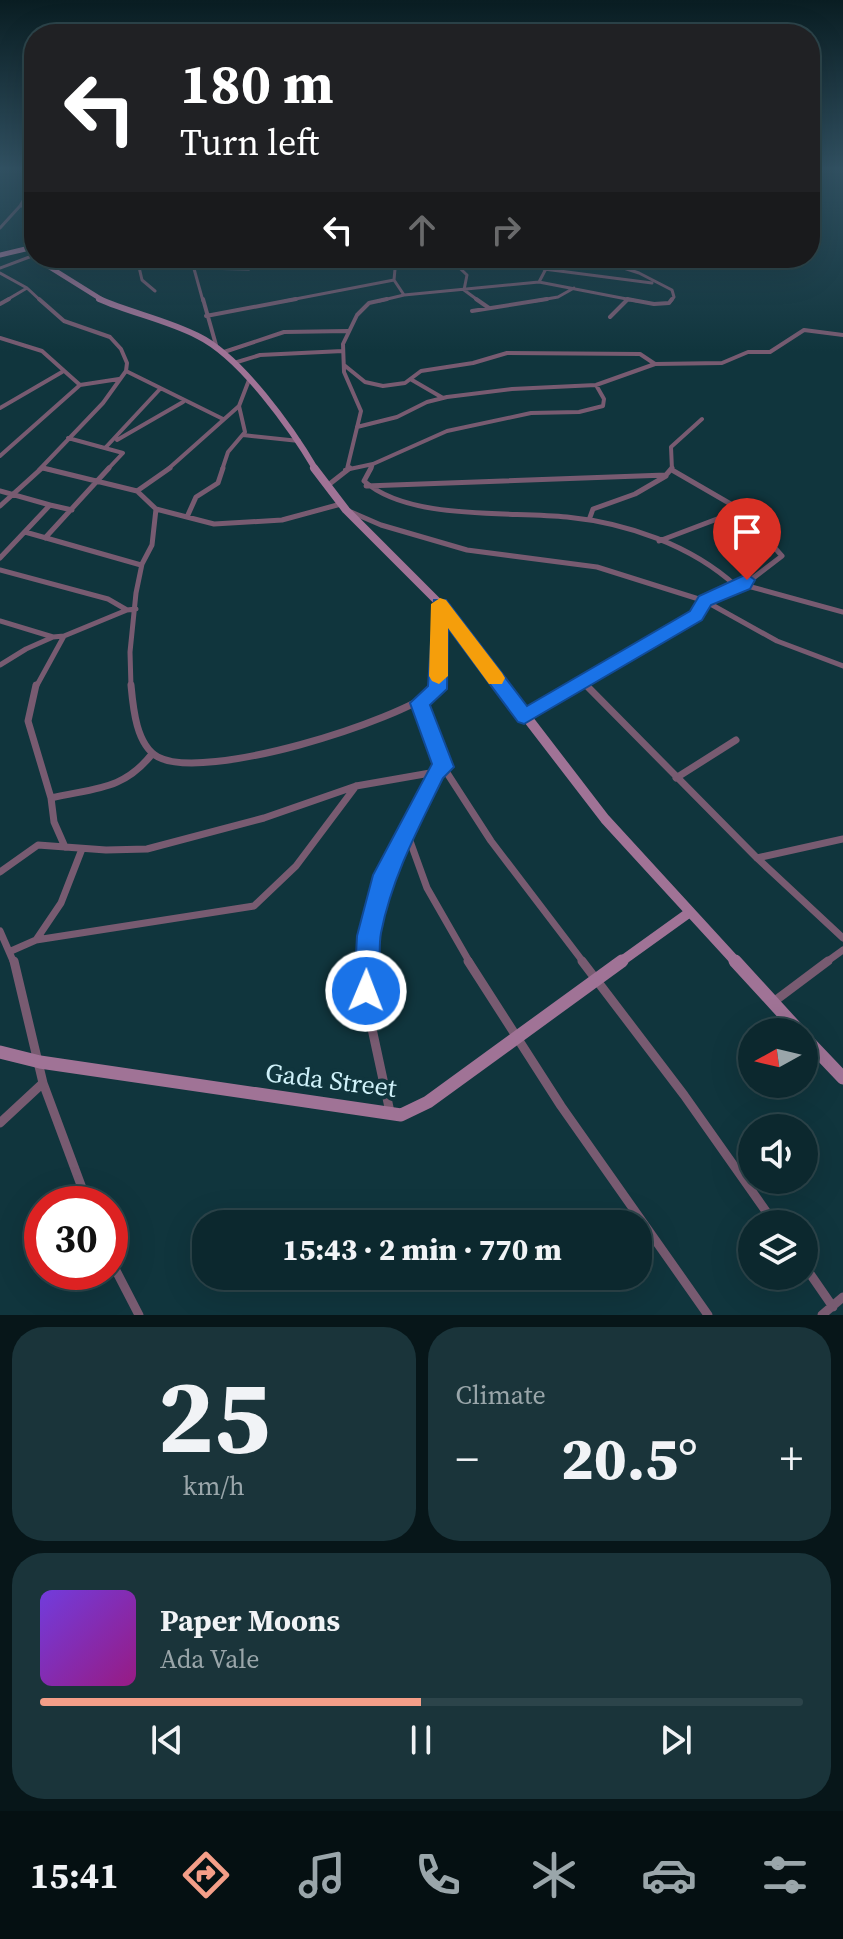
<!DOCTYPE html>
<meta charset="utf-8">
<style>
:root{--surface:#0c282e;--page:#1a343a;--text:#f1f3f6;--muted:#9aa6aa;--line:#2c444a;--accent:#f49e88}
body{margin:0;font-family:"Source Serif 4",serif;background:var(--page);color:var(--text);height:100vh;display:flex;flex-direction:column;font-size:30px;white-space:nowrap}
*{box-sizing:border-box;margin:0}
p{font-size:26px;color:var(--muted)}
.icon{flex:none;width:44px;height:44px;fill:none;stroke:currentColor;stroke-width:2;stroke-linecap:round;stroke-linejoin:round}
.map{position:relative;height:1315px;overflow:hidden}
.sheet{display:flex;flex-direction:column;gap:12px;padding:12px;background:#071619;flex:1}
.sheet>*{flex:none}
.top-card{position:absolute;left:24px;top:24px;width:796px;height:244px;border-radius:32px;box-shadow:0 8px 32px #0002,0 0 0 2px var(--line);background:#202124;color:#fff;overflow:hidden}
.needle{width:52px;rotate:262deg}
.buttons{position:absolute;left:738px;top:1018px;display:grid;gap:16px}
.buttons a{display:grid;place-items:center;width:80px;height:80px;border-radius:50%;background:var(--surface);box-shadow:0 8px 32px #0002,0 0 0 2px var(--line);font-size:40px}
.speed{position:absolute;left:24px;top:1186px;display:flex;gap:16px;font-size:40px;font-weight:700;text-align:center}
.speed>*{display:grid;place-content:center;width:104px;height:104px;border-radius:50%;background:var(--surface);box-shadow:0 8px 32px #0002,0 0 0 2px var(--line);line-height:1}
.speed .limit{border:12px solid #d22;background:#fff;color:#111}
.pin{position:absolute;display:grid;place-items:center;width:68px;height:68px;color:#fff;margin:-82px -34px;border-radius:50% 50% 50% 0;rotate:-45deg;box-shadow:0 0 8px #0007}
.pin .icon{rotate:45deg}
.me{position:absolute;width:88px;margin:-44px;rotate:1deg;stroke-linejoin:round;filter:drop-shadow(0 0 6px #0008)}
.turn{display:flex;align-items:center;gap:28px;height:168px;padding:0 24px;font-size:36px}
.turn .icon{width:104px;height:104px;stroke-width:2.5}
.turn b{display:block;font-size:56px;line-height:68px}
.lanes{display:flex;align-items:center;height:76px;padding:0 24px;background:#0003;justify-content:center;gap:40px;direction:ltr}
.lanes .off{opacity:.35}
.big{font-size:60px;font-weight:800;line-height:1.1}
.sheet .tile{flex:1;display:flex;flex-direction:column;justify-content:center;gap:12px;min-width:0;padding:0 28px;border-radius:32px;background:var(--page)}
.sheet .dial{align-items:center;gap:0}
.dial b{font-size:104px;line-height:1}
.song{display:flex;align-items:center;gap:24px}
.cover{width:96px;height:96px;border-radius:12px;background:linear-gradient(135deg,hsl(260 70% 55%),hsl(310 70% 35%))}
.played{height:8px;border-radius:4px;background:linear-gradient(90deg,var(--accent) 50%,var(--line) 50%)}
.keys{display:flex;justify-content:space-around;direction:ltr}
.heat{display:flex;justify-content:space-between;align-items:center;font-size:44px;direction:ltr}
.sheet .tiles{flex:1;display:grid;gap:12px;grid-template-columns:1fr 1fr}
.tile:last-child{grid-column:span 2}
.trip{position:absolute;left:192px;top:1210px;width:460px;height:80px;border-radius:32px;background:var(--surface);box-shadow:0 8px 32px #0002,0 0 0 2px var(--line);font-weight:800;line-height:80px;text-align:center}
.tabs{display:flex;height:128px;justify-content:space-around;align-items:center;background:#051012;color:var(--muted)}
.tabs .icon{width:56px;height:56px}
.tabs .selected{color:var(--accent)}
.tabs b{font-size:36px;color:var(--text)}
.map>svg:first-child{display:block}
</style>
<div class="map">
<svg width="843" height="1315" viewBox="0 0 843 1315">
<rect width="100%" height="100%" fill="#10353d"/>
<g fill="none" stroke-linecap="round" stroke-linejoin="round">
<path stroke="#785b71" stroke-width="3" d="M832 167 843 168
M20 206H34
M0 228 20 206 34 182
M70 258 139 267 249 269
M191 258 203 301
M396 258 394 280 404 295
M449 258 467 275 464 290 479 301
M593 258 639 273 672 290 674 297 671 301
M205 266 229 258
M139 267 142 280 155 291
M0 268 32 256
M544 269 652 283
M0 273 27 288 41 301
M539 282 549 263
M5 301 27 288
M285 301 394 280
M379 301 404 295 539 282 637 301
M535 301 558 297 574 288"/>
<path stroke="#785b71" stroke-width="4" d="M39 299 64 321 110 337 121 349 127 363 126 371 103 403 39 470
M203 299 216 345
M476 299 489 308
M627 299 654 304 669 303 672 299
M0 304 9 299
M472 311 547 299
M206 316 296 299
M610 317 628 299
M0 338 42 351 80 385 119 379
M224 352 284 332 348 331
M234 363 260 355 343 351
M344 365 365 382 383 386 405 383 421 371 473 363 507 353 640 354 655 364
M126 371 223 419
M412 380 443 398
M0 408 62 372
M357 427 397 417 427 402 447 397 512 389 596 385 655 364 722 363 748 352H770L804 330 843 335
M243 435 299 441
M68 438 123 453 107 470
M117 440 183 402
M106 447 160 389
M0 456 80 385
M42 468 52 470
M347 469 361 411 344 372 343 344 357 315 369 303 387 299
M167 470 239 406 249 380
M222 470 228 452 245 432 239 406
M345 470 373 464 447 431 531 413 579 412 603 406 604 399 596 385
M370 470 373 464
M672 470 671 447 702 419"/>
<path stroke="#785b71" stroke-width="5" d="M43 468 137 491 156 509 214 524 282 520 341 504
M371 468 364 481C409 521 509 511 567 517 627 523 691 545 736 586
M672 470 741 510 782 556 744 585
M327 486 350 468
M366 486 666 475 672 468
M0 491 50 505 0 558
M137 491 170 468
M50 505 72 510
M0 506 42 468
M351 512 381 525 467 550 597 567 705 601 777 641 843 666
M187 517 196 497 218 483 223 468
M589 520 593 509 635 494 666 476
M25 532 141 565
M45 538 109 468
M659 541 741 510
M0 570 108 599 127 610 136 609
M0 621 53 637
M0 665 26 649 53 637 64 636 127 610
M584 683 588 687
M36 687 64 636
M131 687 130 652 136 593 142 564 152 545 156 509
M437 687 440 604
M575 687 696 616 705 601 744 585 843 612"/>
<path stroke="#785b71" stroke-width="7" d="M36 685 28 721 51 798 54 822 65 847
M131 685C133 707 136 745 158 757 205 782 397 722 437 689V685
M586 685 757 858 843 938
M420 703 440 762 491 841 584 963
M524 717 579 685
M676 778 736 740
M51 798C93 788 123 791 152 754
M406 830 427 888 470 963
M757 858 843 839
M0 872 38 845 106 850 147 849 264 818 356 786 436 772 443 767
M0 931 14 963
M36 940 61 903 82 849
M11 951 36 940 254 906 296 866 356 786
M367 963C373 884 401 840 435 772
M825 963 843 950"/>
<path stroke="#785b71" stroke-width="9" d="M14 961 43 1083 88 1204
M367 961 371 1024 390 1112
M468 961 561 1106 708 1315
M582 961 684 1095 775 1224
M772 1003 828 961
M0 1123 43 1083
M110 1259 139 1315
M804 1265 833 1307
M822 1315 843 1297"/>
<path stroke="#a07396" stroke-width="5" d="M0 255 34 247
M35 258 104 301"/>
<path stroke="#a07396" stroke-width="6" d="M99 299C131 313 167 320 198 336 241 357 292 429 316 470"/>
<path stroke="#a07396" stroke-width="8" d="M314 468 346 510 440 604 504 687"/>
<path stroke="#a07396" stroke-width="10" d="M502 685 605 819 737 963
M619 963 690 912"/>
<path stroke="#a07396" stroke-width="13" d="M735 961 800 1032
M804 1037 843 1078
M0 1052 40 1062 401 1115 428 1102 622 961"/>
</g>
<linearGradient id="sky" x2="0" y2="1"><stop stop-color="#091d22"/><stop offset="0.48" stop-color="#315162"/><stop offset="1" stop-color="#315162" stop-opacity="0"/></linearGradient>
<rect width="843" height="351" fill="url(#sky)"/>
<path fill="#1a73e8" stroke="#114b97" stroke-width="2" d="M747 574 755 580 750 589 711 605 702 620 524 724 518 722 448 628 447 689 430 705 454 767 443 778C418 829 392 877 381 933 377 955 384 979 375 1000L366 1003 358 1000 354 991 357 936 373 875 432 764 410 703 428 686 434 600H446L527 706 690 611 699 596Z"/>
<path fill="#f59e0b" d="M440 598 446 600 502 673 505 678 502 684H489L448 628V676L439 684 432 681 429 676 431 604Z"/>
<g text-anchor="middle" stroke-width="8" stroke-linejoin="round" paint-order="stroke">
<g font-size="26" fill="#cff1f9" stroke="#10353d">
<text transform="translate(331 1080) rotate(7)" y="9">Gada Street</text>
</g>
</g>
</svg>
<div class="buttons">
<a><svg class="needle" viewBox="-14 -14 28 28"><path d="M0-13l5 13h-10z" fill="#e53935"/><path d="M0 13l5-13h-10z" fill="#9aa6aa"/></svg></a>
<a><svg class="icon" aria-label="sound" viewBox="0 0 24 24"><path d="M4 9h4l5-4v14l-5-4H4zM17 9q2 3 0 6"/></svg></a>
<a><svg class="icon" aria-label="layers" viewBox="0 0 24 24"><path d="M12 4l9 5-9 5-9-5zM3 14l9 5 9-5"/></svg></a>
</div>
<div class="speed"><div class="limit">30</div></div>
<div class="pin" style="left:747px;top:580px;background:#d93025"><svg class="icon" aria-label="arrive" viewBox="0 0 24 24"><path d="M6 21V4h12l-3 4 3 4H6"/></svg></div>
<svg class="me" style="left:366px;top:991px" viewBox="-20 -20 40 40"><circle r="17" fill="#1a73e8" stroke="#fff" stroke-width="3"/><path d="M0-11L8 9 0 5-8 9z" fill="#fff"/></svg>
<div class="trip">15:43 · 2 min · 770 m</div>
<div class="top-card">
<div class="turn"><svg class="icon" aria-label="left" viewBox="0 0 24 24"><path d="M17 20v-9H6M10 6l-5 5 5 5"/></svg><div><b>180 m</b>Turn left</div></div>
<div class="lanes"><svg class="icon" aria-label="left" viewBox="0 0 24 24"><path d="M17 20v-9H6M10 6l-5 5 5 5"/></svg><svg class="icon off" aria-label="ahead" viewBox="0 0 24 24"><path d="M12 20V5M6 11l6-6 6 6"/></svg><svg class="icon off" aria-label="right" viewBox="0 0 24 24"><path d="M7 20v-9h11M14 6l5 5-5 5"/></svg></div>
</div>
</div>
<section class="sheet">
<div class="tiles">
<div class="tile dial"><b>25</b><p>km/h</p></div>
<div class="tile"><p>Climate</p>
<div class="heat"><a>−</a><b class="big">20.5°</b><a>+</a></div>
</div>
<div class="tile">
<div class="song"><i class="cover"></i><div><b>Paper Moons</b><p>Ada Vale</p></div></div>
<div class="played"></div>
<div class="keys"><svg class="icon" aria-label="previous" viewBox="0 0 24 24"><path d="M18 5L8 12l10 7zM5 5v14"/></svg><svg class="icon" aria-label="pause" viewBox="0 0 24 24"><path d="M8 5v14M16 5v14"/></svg><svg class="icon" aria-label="next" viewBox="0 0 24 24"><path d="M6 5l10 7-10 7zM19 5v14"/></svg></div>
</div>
</div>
</section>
<nav class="tabs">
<b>15:41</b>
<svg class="icon selected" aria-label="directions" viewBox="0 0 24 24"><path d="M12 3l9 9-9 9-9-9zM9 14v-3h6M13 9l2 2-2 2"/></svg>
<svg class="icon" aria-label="music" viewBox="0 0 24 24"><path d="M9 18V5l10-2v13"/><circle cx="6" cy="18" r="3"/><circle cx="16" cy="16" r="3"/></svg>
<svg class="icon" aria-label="phone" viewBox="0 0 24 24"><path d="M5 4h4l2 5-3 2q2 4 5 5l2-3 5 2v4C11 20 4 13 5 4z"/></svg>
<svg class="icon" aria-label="climate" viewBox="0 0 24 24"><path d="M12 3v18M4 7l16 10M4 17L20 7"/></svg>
<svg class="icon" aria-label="car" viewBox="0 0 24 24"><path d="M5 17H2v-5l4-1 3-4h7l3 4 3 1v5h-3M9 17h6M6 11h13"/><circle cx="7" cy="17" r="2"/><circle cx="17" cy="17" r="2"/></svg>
<svg class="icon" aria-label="filters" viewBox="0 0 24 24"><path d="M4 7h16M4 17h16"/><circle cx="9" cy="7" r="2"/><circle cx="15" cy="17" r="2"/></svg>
</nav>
